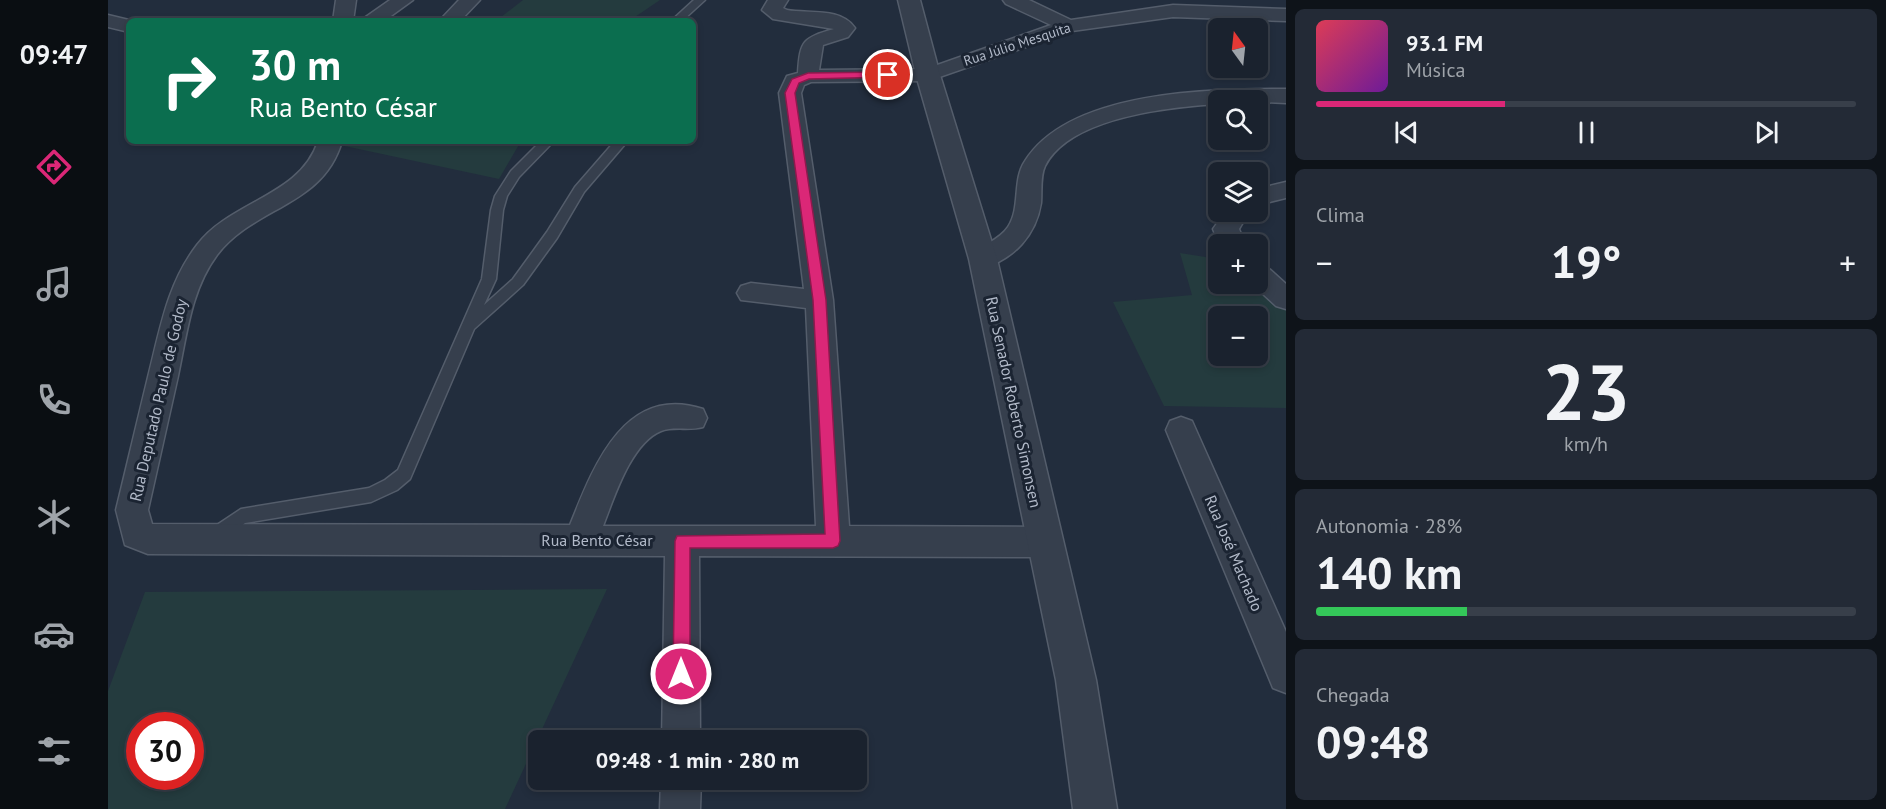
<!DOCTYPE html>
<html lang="pt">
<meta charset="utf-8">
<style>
:root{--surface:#1a222e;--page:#232a36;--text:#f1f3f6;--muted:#9fa4aa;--line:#383f4a;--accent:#db2777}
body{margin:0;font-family:"PT Sans",sans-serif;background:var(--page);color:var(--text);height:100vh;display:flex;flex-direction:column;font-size:22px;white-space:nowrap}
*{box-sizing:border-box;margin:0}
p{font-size:20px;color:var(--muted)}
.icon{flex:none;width:33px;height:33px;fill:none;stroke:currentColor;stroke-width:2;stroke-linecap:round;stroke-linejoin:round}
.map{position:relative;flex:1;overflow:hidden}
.drawer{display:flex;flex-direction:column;gap:9px;padding:9px;background:#0e1319;width:600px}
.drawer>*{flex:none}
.guide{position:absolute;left:18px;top:18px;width:570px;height:126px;border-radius:9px;box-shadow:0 3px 9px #0003,0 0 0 2px var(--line);background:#0b6e4f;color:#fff;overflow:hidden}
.needle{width:39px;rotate:345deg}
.fabs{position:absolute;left:1100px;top:18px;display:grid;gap:12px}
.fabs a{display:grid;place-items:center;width:60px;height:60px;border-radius:9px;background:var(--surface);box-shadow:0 3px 9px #0003,0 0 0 2px var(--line);font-size:30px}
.speed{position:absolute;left:18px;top:712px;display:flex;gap:12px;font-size:30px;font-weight:700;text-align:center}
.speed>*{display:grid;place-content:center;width:78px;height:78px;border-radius:50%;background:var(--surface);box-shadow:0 3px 9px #0003,0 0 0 2px var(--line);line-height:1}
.speed .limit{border:9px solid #d22;background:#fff;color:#111}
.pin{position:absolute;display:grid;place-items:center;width:51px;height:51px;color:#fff;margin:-26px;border:3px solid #fff;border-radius:50%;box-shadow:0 2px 6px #0007}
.me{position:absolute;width:66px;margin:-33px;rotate:0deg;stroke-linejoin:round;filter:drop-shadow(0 0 4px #0008)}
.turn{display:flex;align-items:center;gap:21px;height:126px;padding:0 24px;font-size:27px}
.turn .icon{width:78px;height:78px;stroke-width:2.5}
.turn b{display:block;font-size:42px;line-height:51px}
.big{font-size:45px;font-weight:700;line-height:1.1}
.drawer .tile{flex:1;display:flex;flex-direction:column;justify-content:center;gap:9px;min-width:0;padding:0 21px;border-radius:9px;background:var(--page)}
.drawer .dial{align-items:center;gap:0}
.dial b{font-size:78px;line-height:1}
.song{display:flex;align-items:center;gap:18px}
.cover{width:72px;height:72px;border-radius:9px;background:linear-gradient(135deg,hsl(350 70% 55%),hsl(280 70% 35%))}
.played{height:6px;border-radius:3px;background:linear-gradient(90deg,var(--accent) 35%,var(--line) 35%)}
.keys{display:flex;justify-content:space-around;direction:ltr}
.heat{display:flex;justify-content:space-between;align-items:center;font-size:33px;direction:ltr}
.charge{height:9px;border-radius:4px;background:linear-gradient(90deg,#34c759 28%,var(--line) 0)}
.trip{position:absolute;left:420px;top:730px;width:339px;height:60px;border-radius:9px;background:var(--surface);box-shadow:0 3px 9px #0003,0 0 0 2px var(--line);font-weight:700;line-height:60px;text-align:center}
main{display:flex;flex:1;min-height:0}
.tabs{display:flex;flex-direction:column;width:108px;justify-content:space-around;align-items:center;background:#0a0e12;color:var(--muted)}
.tabs .icon{width:42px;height:42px}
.tabs .selected{color:var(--accent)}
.tabs b{font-size:27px;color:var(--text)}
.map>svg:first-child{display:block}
</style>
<main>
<nav class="tabs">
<b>09:47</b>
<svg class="icon selected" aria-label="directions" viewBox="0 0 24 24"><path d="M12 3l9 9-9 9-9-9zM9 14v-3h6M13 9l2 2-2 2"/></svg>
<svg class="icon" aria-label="music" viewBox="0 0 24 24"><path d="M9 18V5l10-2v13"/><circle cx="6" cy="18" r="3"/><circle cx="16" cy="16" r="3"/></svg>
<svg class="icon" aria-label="phone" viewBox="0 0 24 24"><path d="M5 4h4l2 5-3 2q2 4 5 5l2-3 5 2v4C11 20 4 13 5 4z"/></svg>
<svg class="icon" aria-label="climate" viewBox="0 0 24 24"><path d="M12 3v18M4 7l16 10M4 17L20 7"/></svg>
<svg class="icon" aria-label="car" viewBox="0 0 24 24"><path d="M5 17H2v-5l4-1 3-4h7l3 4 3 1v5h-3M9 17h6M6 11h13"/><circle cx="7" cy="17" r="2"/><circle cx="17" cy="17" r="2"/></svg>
<svg class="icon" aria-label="filters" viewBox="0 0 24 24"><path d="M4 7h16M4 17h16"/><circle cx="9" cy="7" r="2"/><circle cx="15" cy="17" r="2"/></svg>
</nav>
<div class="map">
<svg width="1178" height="809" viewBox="0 0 1178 809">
<rect width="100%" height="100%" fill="#222d3d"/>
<path fill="#243b3e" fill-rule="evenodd" d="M415 0H552L521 21H388Z
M231 141H413L391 179 232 145Z
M1072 253 1110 259V284H1149L1178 306V408L1056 406 1005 302 1084 295ZM1110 316H1149V356H1110Z
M499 589 397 809H0V691L37 592ZM32 726H82V777H32Z"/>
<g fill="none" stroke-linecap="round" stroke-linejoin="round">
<defs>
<path id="service" d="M586 0H597L574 21H563Z
M433 141H446L411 177 399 196 395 210 388 279 376 305 405 279 439 232 467 187 507 141 518 143 476 192 449 238 415 285 366 329 302 479 289 490 263 502 137 523 121 535 117 544 111 546 105 544 103 539 109 525 133 509 261 488 277 480 290 470 374 279 383 210 387 196 403 171Z"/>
<path id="minor" d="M228 0H248L245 21H225Z
M282 0H305L276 21H252Z
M351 0H372L352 21H336L334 18Z
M660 0H680L675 8 679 10C701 14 733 7 747 28L740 37 715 45 711 70 818 69 943 25 898 4 895 0H921L963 20 1065 5 1178 9V21L1065 17 964 31 820 81 703 82 696 85 693 93 725 300 741 526 937 527 949 531 954 542 949 553 937 557 591 556 592 741H554L557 556 40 554 17 545 8 510C19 466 29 421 40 377 52 330 59 284 89 245 122 201 193 196 210 141H234C215 207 146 206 109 255 83 290 79 334 70 376 60 421 50 465 40 510L44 524 462 525C485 468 516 383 595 409L599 418 595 427C581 431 566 426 553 431 523 443 506 498 495 526H708L698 308 633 300 629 293 633 286 643 283 696 289 671 93 679 76 690 73C692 40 695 38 726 29L665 19 654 10Z
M0 15 25 21H21V32L0 27Z
M1178 89V103L1110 100V104C1062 107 962 117 937 166 932 176 934 192 933 203 928 235 906 259 875 268L866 265 862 259C870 245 890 242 900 227 913 208 904 180 917 161 962 90 1103 89 1178 89Z
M1178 182V198L1149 205V189Z
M1117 212H1141L1131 229 1137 244H1111L1105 229Z
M1149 264 1158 266 1178 284V309L1168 306 1144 284H1149Z
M1073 417 1084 421 1088 430 1178 632V693L1165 688 1058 430 1062 421Z
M553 780H593L592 809H552Z"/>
<path id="tertiary" d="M790 0H812L832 75 889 259 988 680 1009 809H965L948 680 861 259 808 75Z"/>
</defs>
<use href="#service" stroke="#545d6b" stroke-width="3"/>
<use href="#minor" stroke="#545d6b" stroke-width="3"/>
<use href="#tertiary" stroke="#545d6b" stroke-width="3"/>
<use href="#service" fill="#363f4d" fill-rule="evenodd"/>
<use href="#minor" fill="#363f4d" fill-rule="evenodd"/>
<use href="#tertiary" fill="#363f4d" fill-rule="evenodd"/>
</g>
<path fill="#db2777" stroke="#8e194d" stroke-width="1.5" d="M780 72 785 75 783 77 701 79 691 83 687 93 718 300 732 541 730 546 725 548H582V674L579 680 573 683 567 680 565 674 567 541 569 536 717 534 705 300 677 93 684 79 700 73Z"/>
<g text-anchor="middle" stroke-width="6" stroke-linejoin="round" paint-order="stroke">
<g font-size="14" fill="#b2bac9" stroke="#1b2432">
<text transform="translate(909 44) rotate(-18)" y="5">Rua Júlio Mesquita</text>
</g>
<g font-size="16" fill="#b2bac9" stroke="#1b2432">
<text transform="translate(50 400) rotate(-77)" y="6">Rua Deputado Paulo de Godoy</text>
<text transform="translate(906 402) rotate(78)" y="6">Rua Senador Roberto Simonsen</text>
<text x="489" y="546">Rua Bento César</text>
<text transform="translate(1126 553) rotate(67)" y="6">Rua José Machado</text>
</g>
</g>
</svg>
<div class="fabs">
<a><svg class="needle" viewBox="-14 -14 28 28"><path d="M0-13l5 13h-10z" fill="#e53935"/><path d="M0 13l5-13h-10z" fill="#9fa4aa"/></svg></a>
<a><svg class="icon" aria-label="search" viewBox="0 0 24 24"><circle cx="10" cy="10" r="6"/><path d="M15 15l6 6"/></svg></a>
<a><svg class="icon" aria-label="layers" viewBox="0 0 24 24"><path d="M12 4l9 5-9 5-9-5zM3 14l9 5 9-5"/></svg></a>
<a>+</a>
<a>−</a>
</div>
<div class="speed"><div class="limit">30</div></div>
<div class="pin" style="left:780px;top:75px;background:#d93025"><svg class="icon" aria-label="arrive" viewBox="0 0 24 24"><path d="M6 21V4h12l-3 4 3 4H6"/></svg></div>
<svg class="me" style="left:573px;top:674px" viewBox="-20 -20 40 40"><circle r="17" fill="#db2777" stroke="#fff" stroke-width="3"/><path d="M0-11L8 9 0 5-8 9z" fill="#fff"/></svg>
<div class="trip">09:48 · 1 min · 280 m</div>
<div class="guide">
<div class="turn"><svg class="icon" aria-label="right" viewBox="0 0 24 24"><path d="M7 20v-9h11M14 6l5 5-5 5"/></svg><div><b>30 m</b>Rua Bento César</div></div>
</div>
</div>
<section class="drawer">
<div class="tile">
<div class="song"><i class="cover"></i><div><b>93.1 FM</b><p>Música</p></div></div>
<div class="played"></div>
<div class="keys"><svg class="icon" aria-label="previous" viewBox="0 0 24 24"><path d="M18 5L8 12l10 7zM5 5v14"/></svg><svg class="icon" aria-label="pause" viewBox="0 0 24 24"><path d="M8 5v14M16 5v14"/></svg><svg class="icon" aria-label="next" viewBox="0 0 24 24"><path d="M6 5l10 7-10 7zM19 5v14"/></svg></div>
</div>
<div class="tile"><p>Clima</p>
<div class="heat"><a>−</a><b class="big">19°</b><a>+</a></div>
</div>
<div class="tile dial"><b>23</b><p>km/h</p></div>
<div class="tile"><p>Autonomia · 28%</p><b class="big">140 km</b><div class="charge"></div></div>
<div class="tile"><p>Chegada</p><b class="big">09:48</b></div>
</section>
</main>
